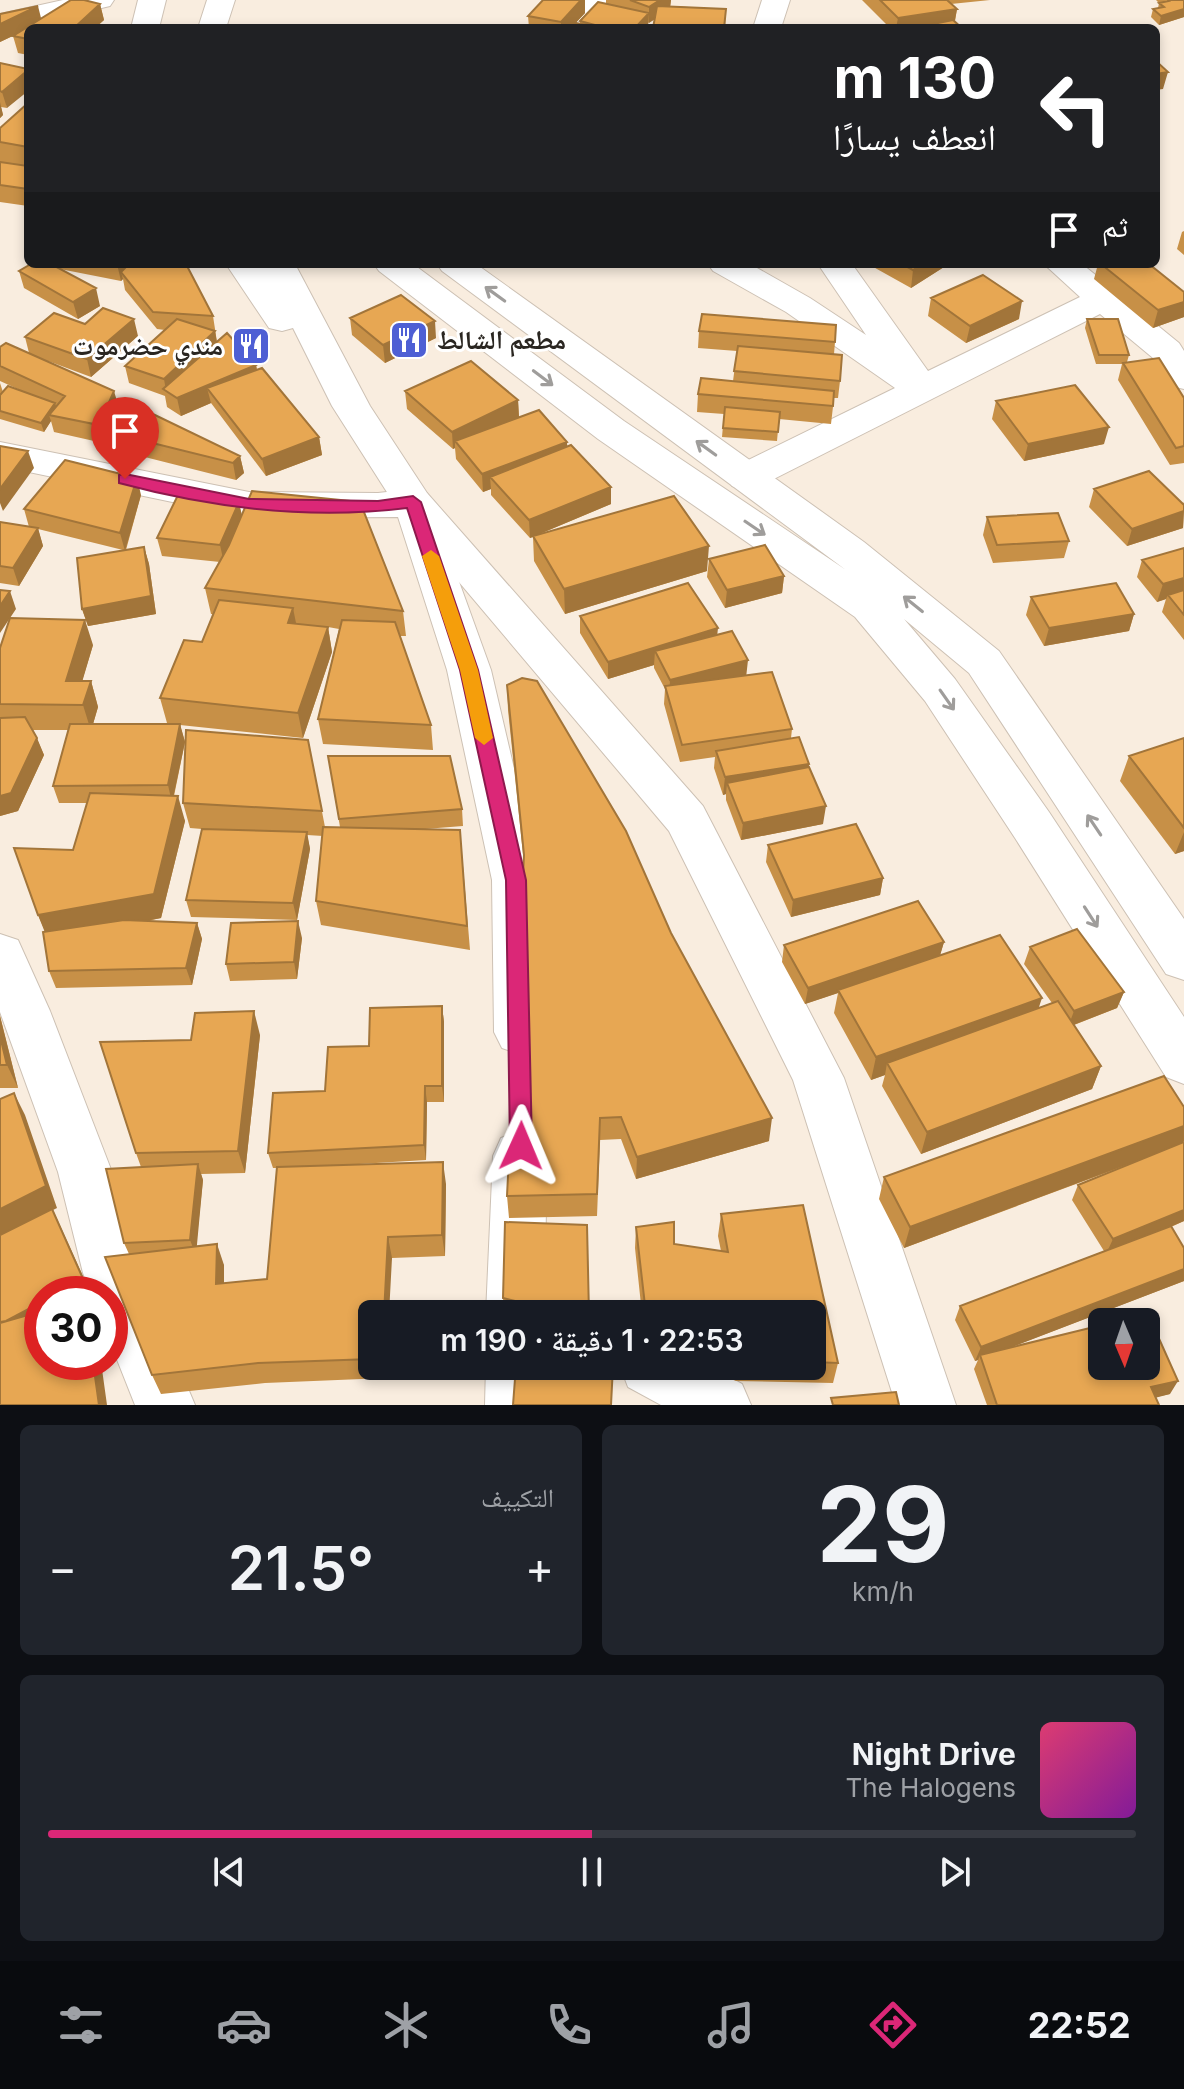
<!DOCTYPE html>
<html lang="ar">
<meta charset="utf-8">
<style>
:root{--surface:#171b24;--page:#20242c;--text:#f1f3f6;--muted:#9ea1a6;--line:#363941;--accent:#db2777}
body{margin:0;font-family:Inter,"Noto Naskh Arabic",sans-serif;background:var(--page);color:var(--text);direction:rtl;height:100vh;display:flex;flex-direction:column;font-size:30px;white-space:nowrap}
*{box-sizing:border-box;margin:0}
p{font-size:26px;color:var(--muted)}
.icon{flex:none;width:44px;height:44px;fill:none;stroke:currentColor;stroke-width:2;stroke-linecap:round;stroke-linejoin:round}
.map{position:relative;height:1405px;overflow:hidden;direction:ltr}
.drawer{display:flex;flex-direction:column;gap:20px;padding:20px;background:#0d0f14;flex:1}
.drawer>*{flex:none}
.top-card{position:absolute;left:24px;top:24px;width:1136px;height:244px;border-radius:12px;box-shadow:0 4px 12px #0003;direction:rtl;background:#202124;color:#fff;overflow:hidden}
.needle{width:52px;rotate:178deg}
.controls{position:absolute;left:1088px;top:1308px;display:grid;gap:16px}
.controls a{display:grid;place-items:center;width:72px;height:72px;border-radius:12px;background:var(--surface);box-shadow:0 4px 12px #0003;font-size:40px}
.speed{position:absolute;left:24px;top:1276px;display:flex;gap:16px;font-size:40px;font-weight:700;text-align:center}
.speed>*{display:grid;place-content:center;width:104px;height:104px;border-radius:50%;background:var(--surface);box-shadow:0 4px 12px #0003;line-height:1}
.speed .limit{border:12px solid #d22;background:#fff;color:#111}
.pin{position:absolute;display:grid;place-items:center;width:68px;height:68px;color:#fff;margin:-82px -34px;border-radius:50% 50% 50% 0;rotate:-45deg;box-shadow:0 0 8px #0007}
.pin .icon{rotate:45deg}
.me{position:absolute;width:88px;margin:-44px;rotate:1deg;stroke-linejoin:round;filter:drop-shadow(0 0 6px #0008)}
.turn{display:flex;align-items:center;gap:28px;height:168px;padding:0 32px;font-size:36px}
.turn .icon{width:104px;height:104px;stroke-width:2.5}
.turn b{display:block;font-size:56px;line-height:68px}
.then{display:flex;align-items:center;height:76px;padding:0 32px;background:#0003;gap:16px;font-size:30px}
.big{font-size:60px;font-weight:600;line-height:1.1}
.drawer .widget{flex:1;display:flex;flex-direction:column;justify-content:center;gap:12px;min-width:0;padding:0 28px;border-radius:12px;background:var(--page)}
.drawer .dial{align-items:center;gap:0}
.dial b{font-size:104px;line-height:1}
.song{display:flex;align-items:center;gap:24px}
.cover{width:96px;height:96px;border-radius:12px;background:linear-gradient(135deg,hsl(340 70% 55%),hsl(290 70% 35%))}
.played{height:8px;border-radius:4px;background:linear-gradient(90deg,var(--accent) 50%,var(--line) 50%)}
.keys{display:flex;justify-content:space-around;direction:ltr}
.heat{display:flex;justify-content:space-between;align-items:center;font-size:44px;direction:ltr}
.drawer .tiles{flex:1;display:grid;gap:20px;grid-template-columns:1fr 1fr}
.widget:last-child{grid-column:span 2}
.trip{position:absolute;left:358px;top:1300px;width:468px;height:80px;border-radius:12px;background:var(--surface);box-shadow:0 4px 12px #0003;font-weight:600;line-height:80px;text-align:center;direction:rtl}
.menu{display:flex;height:128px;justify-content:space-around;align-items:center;background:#090b0e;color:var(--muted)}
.menu .icon{width:56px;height:56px}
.menu .on{color:var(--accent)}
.menu b{font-size:36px;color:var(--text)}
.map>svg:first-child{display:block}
</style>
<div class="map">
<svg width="1184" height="1405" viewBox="0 0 1184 1405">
<rect width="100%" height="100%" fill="#f9eddf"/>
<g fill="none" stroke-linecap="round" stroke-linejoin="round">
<defs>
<path id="minor" d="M63 0H114L110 6 0 32V14Z
M583 0H611L592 28H564Z
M762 0H790L781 28H753Z
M708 264H750L810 298 866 335 818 264H852L928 371 1080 297 1044 264H1082L1179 343 1184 351V389L1171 386 1153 358 1100 314 760 486 746 490 732 486 727 477 732 468 895 388 786 312 713 271Z
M0 442 249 492 378 493 413 489 427 493 491 670 540 880 546 1032 538 1048 520 1054 502 1048 494 1032 492 880 447 670 398 517 249 518 0 466Z
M0 934 18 940 50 1011 112 1172 139 1273 195 1405H135L110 1342V1294H91L83 1273 58 1172 0 1012Z
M520 1131 539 1138 547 1156 544 1314H486L493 1156 501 1138Z
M486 1366H544L545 1405H485Z
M620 1366H709L742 1384 751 1405H661L628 1387Z"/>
<path id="major" d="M138 0H166L159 28H131Z
M207 0H235L226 28H198Z
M226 264H260L263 268 261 264H295L370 406 427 493 703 806 844 1078 956 1405H896L793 1080 669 831 399 511 332 406 293 328 282 331 269 328Z
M374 264H413L624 421 846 570 442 271 437 264H476L864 542 999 651 1184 919V980L1166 974 969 673 904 619 955 679 1049 812 1184 1017V1084L1166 1077 1015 838 925 701 855 617 598 439 379 271Z"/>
</defs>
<use href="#minor" stroke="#cdc1b4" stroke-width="2"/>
<use href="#major" stroke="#cdc1b4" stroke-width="2"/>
<use href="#minor" fill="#fff" fill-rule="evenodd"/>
<use href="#major" fill="#fff" fill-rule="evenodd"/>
</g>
<path fill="#c79047" d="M543 0H585V13L571 28H529L528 16Z
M606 0H671L670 6 726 9 725 28H653L655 19 648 23V28H572L580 24V21L606 4Z
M862 0H990L951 4 957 9 955 21 962 28H890Z
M1156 0H1184V17L1159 25 1151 17 1153 9 1158 8 1159 3Z
M100 4 104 20 95 28H28V55L18 53 13 36 17 34 0 42V14L41 19Z
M0 63 7 108 1 107 3 115 0 118Z
M28 103V206L0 202V128Z
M1184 231V255L1177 249 1182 232Z
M31 264H186L213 316 217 342 256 365 257 370 319 437 322 455 266 476 211 403 181 416 167 407 165 396 129 383 125 366 165 330 157 329 125 290 123 279 121 281 60 269 100 306 78 319 24 288 19 271Z
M868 264H945L944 267 911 288Z
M1098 264H1149L1184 292V317L1153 328 1094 279Z
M931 298 1019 319 966 343 928 316Z
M350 318 436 338 385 363 352 335Z
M1087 319 1129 355 1127 362 1184 398V463L1170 465 1118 380 1122 364H1096L1085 328Z
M85 324 138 336 91 377 48 361 119 408 109 430 240 456 244 473 236 480 113 449 108 432 103 443 54 432 51 421 44 432 0 419V383L3 392 20 390 0 381V347L29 353 25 337Z
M699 331 835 342 834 354 840 381 838 398H834L831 424 779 419 777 441 722 437 724 414 697 412 698 394 733 381 737 351 698 348Z
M405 391 518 400 519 418 567 442V446L611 504 542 533 707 571 565 614 534 561 533 537 530 538 491 495V489L483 492 456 459 455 448 453 449 407 409Z
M996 401 1104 444 1024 461 992 419Z
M1094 489 1183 504 1184 502 1183 528 1127 546 1089 507Z
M141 495 126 550 144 547 149 564 156 614 88 626 82 609 123 550 38 529 43 546 19 586 0 583V522L29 527 24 509Z
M242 515 403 611 406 636H399L431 725 433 750 323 744 318 719 339 629 328 627 332 652 303 738 180 725 185 742 174 796 185 821 161 918 147 921 197 923 202 939 192 985 56 988 49 971 45 931 38 915 73 850 87 803H59L53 786 68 730H33L44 755 18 811 0 816V648L93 645 82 681H91L98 707 93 724H178L167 723 160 698 202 642 213 614H211L205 588 220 562 162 556 157 538Z
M987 517 1069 541 1064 558 993 563 983 535Z
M1184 548V640L1162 612 1166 599 1157 602 1137 577 1142 560Z
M709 559 784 576 782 593 725 608 707 577Z
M1031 597 1134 614 1129 631 1044 646 1026 615Z
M580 616 717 635 746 675 792 729 791 738 809 764V768L823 824 741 840 726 800V794L723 795 714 768 715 757 680 762 664 704 665 689 654 668V665L608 679 580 633Z
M507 685 671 933 769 1141 636 1179 621 1139 600 1140 597 1216 509 1218 507 1196 524 864 508 710Z
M1184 738V851L1175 854 1120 781 1129 756Z
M308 740 325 827H340L328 756 462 809 463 826 425 829 460 830 470 950 321 925 316 901 323 836 307 835 310 849 297 920 191 917 186 900 202 829 190 828 183 803Z
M768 845 883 878 880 895 791 917 766 862Z
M302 938 297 979 230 981 226 964Z
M944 942 940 955 1038 1008 1052 1003 1024 964 1030 947 1124 992 1117 1008 1074 1025 1101 1066 1092 1089 921 1154 882 1086 885 1075 871 1080 834 1013 838 993 805 1004 782 962 784 945Z
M442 1006 444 1022V1102H427L426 1160 326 1166 446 1184 445 1256 392 1258 372 1314V1366H387L386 1378 265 1383 161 1394 152 1375 129 1254 124 1243 141 1167 136 1153 191 1040 260 1035 245 1173 201 1174 203 1180 196 1246 224 1265V1283L267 1279 277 1168H273L268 1153 325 1091 369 1046Z
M0 1016 18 1088H0Z
M1184 1142V1221L1171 1227 1184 1248V1281L1009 1348 1170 1394 1156 1397 1159 1405H987L974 1369 978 1360 975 1361 955 1320 960 1306 1104 1251 1072 1200 1078 1185 1130 1164 904 1248 879 1199 884 1177Z
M803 1205 838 1363 833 1383 736 1381 698 1366H812V1314H642L635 1248 636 1227 674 1222V1244L721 1251 718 1236 721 1214Z
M503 1298 589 1314H512L504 1312Z"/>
<path fill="#a2753a" d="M581 0H585V13L571 28H561V22Z
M660 0H671L670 9 649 23V7Z
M100 4 104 20 95 28H74Z
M38 6 42 22 0 42V24Z
M957 9 954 25 935 28H896L898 18Z
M1184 9V17L1159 25 1161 16Z
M649 13 648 28H635Z
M28 70V91L7 108 2 92Z
M1168 72 1163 89 1156 90V74Z
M0 102 3 115 0 118Z
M117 264H135L121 272 123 279 121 281Z
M924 264H945L944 267 911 288 913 270Z
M96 288 100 306 78 319 73 302Z
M1022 301 1019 319 966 343 970 326Z
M1184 302V317L1153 328 1158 310Z
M134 319 138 336 91 377 87 359Z
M435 321 436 338 385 363 383 345Z
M215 331 218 349 166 391 164 379Z
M256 365 259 383 207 388 211 403 181 416 177 398Z
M114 391 119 408 103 443 99 425Z
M518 400 519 418 455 441V448L453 449 452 432Z
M55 403 58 412 49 415 51 421 44 432 41 423Z
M1109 427 1104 444 1024 461 1028 444Z
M319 437 322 455 266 476 262 459Z
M567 442 568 460 490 477 491 489 483 492 482 474Z
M28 451 34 468 3 511 0 503V489Z
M240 456 244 473 236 480 233 463Z
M137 478 141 495 125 551 120 533Z
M611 487V504L530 538 529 520Z
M239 502 243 520 224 563 220 545Z
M1184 511 1183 528 1127 546 1132 529Z
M38 528 43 546 19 586 13 568Z
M709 546 707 571 565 614 564 589Z
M144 547 149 564 156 614 88 626 82 609Z
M784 576 782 593 725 608 727 590Z
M1184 578V594L1168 595 1166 599 1157 602 1163 584Z
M10 591 16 609 0 633V606Z
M293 608 298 633 288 623Z
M1134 614 1129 631 1044 646 1049 628Z
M85 620 93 645 75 706 66 681Z
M328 627 332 652 303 738 298 713Z
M718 628 716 646 655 651 654 665 608 679V662Z
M748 660 746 678 669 698 670 680Z
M91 681 98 707 91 731 83 705Z
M180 724 185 742 172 803 168 785Z
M37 738 44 755 18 811 0 816V796Z
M809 764 807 781 727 783 726 794 723 795 725 777Z
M178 796 185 821 161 918 48 940 38 915Z
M826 806 823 824 741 840 743 823Z
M307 832 310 849 297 920 293 903Z
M1184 832V851L1175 854Z
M883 878 880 895 791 917 793 900Z
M298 921 302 938 297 979 294 962Z
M197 923 202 939 192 985 186 968Z
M944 942 939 959 838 990V993L805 1004 808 988Z
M1124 992 1117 1008 1068 1027 1074 1011Z
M1042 998 1034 1022 887 1063 885 1075 871 1080 876 1057Z
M442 1006 444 1022V1102L442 1086Z
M254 1011 260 1035 245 1173 238 1151Z
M0 1016 18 1088 7 1065 0 1036Z
M1101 1066 1092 1089 921 1154 927 1132Z
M425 1086 427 1102 426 1160 424 1145Z
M14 1093 25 1115 57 1208 53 1210 91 1294H58L0 1237V1209Z
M772 1118 769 1141 636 1179 637 1157Z
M1184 1126V1141L1182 1144 904 1248 910 1227Z
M443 1162 446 1184 445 1256 442 1235Z
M198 1164 203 1180 196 1255 190 1240Z
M1184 1210V1221L1106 1254 1113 1239Z
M388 1237 392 1258 389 1314H384Z
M217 1244 224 1265V1305L216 1284Z
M1184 1269V1281L981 1359 980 1355 978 1360 975 1361 981 1347Z
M42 1302V1321L0 1324Z
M93 1362H101L107 1405H99Z
M383 1366H387L386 1378Z
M1178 1381 1170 1394 1143 1401 1151 1387Z"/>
<path fill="#e7a753" stroke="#a2753a" stroke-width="2" d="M71 0H84L100 4 74 28H28V39L13 36Z
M543 0H581L561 22 528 16Z
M630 0H660L649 7Z
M880 0H947L957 9 898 18Z
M1168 0H1184V9L1161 16 1153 9 1164 7 1159 3 1169 1Z
M598 2 649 13 635 28H606L580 21Z
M38 6 0 24V14Z
M657 6 726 9 724 28H653Z
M953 20 962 28H913Z
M576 23 605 28H572Z
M1156 61 1168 72 1156 74Z
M0 63 28 69V70L2 92 0 91Z
M28 103V147L0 142V128Z
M0 162 28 166V189L0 185Z
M31 264H51L96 288 73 302 19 271Z
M129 264H186L213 316 153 312 121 272Z
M902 264H924L913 270Z
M1101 264H1149L1184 292V302L1158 310Z
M983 275 1022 301 970 326 931 298Z
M401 295 435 321 383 345 350 318Z
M103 308 134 319 87 359 25 337 54 313 85 324Z
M702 314 836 325 835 342 699 331Z
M177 319 215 331 164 379 125 366Z
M1087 319H1118L1129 355H1099Z
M227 333 256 365 177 398 163 389Z
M6 343 114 391 99 425 49 415 65 396 0 366V347Z
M738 346 842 355 840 381 734 371Z
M1159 358 1184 398V446L1176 448 1123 363Z
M471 361 518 400 452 432 405 391Z
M262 368 319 437 262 459 207 388Z
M701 378 834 391 833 406 698 394Z
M1075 385 1109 427 1028 444 996 401Z
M8 386 55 403 41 423 0 411V395Z
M128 402 240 456 233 463 108 432Z
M725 407 780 412 778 432 723 428Z
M539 410 567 442 482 474 455 441Z
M571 445 611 487 529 520 490 477Z
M0 446 28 451 0 489Z
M65 460 137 478 120 533 24 509Z
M1149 471 1184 505V511L1132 529 1094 489Z
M252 491 360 502 403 611 205 588 229 545Z
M178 495 239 502 220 545 157 538Z
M674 496 709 546 564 589 533 536Z
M1058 513 1069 541 997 545 987 517Z
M0 522 38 528 13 568 0 566Z
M765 545 784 576 727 590 709 559Z
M144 547 151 596 82 609 77 558Z
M1184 548V578L1163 584 1142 560Z
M688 583 718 628 608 662 580 616Z
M1116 583 1134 614 1049 628 1031 597Z
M0 590 10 591 0 606Z
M1184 590V615L1168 595Z
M219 600 293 608 288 623 328 627 298 713 160 698 184 640 202 642Z
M10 618 85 620 66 681H91L83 705 0 704V648Z
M342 620 395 622 431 725 318 719Z
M732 631 748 660 670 680 655 651Z
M772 672 792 729 682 745 665 686Z
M522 678 537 681 626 831 671 933 772 1118 637 1157 621 1117 600 1118 597 1194 507 1196 524 855 507 685Z
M25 717 37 738 11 793 0 796V718Z
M70 724H180L168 785 53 786Z
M186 730 308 740 322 811 183 803Z
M799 737 809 764 725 777 716 751Z
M1184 738V828L1129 756Z
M328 756H450L462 809 339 819Z
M809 767 826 806 743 823 727 783Z
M90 793 178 796 154 894 38 915 14 848 73 850Z
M856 824 883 878 793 900 768 845Z
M323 827 460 830 467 926 316 901Z
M202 829 307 832 293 903 186 900Z
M918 901 944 942 808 988 784 945Z
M124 920 197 923 186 968 49 971 43 932Z
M298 921 294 962 226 964 231 923Z
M1077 929 1124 992 1074 1011 1030 947Z
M1000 935 1042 998 876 1057 838 990Z
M1058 1001 1101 1066 927 1132 887 1063Z
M442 1006V1086H425L424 1145 268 1153 273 1093 325 1091 328 1047 369 1046 370 1008Z
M254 1011 238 1151 136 1153 100 1042 191 1040 195 1013Z
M0 1036 7 1065H0Z
M1164 1076 1184 1107V1126L910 1227 884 1177Z
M14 1093 46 1186 0 1209V1099Z
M1184 1142V1210L1113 1239 1078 1185Z
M443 1162 442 1235 388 1237 384 1314H372V1359L258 1363 152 1375 105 1257 217 1244 216 1284 267 1279 277 1167Z
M198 1164 190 1240 124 1243 106 1169Z
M803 1205 838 1363 812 1362V1314H646L636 1227 674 1222V1244L728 1252 721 1214Z
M52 1209 84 1281 58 1294H42V1302L6 1321 0 1322V1235Z
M505 1222 587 1225 589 1314H569L503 1298Z
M1171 1226 1184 1248V1269L981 1347 960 1306Z
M42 1311V1362H93L99 1405H0V1323Z
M1148 1314 1178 1381 1151 1387 1159 1405H997L980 1355 1102 1325V1366H1146V1322H1114Z
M516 1366H613L611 1405H513Z
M896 1392 899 1405H833L831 1398Z"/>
<defs><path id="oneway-shaft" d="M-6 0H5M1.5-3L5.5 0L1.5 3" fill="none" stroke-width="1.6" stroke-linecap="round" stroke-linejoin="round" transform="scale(2)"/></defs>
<g stroke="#9f9d9b">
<use href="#oneway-shaft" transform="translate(495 294) rotate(-144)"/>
<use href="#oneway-shaft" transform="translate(543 378) rotate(37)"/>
<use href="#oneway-shaft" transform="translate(706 448) rotate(-144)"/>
<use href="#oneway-shaft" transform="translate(755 528) rotate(34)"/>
<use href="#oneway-shaft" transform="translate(913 604) rotate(-141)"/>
<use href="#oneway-shaft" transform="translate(947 700) rotate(55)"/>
<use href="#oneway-shaft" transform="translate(1094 825) rotate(-124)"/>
<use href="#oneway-shaft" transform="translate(1091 917) rotate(57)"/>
</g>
<path fill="#db2777" stroke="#8e194d" stroke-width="2" d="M125 474 249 499 378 501 413 496 421 502 478 670 526 880 532 1146 529 1154 521 1157 513 1154 510 1146 506 880 460 670 407 508C311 520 212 508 119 483V475Z"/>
<path fill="#f59e0b" d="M431 550 439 556 478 670 493 738 484 745 475 738 460 670 422 556Z"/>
<defs>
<symbol id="restaurant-square" viewBox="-11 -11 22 22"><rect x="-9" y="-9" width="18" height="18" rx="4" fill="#4e5fd4" stroke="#fff"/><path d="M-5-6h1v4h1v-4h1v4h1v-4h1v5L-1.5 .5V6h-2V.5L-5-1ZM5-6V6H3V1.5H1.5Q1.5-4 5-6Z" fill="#fff"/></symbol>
</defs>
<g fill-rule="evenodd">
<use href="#restaurant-square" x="387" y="318" width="44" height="44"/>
<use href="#restaurant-square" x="229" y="324" width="44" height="44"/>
</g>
<g text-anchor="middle" stroke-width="6" stroke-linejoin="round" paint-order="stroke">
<g font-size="26" font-weight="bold" fill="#2a2621" stroke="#fff" text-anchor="start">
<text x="437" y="349">مطعم الشالط</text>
<text x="223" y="355" text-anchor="end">مندي حضرموت</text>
</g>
</g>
</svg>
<div class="controls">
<a><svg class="needle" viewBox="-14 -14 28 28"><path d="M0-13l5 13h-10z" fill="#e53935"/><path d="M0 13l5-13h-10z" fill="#9ea1a6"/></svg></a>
</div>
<div class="speed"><div class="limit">30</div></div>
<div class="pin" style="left:125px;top:479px;background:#d93025"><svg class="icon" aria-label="arrive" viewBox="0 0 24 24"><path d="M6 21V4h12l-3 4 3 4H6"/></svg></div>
<svg class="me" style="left:521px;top:1146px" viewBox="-20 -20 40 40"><path d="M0-17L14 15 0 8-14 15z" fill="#db2777" stroke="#fff" stroke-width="4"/></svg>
<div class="trip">22:53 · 1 دقيقة · 190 m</div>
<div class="top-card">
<div class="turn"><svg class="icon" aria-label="left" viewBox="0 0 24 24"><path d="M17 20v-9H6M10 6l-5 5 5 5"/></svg><div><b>130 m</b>انعطف يسارًا</div></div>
<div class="then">ثم<svg class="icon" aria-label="arrive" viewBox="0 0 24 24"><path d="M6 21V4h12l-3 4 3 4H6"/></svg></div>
</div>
</div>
<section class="drawer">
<div class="tiles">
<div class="widget dial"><b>29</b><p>km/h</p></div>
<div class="widget"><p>التكييف</p>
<div class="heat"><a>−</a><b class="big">21.5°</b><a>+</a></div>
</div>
<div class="widget">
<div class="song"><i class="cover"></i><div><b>Night Drive</b><p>The Halogens</p></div></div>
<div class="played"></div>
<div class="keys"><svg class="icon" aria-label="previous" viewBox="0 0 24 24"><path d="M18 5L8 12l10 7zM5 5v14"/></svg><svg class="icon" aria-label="pause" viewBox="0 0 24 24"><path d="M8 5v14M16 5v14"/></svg><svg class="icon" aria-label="next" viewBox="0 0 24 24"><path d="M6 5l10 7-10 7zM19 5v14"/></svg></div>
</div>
</div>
</section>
<nav class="menu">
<b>22:52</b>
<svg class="icon on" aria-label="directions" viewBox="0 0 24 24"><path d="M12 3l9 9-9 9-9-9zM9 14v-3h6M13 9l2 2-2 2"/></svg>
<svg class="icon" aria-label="music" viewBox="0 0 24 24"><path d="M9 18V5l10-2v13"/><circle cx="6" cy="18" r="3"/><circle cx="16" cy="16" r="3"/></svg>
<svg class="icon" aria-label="phone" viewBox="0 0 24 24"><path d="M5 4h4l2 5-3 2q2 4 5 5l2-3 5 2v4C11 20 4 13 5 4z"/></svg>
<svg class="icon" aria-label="climate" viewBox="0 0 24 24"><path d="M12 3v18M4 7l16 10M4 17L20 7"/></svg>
<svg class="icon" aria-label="car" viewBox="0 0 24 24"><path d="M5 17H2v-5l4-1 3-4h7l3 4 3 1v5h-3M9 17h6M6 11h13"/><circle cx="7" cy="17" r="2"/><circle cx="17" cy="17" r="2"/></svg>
<svg class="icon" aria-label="filters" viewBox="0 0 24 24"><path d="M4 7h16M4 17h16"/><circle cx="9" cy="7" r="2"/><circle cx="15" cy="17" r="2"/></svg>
</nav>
